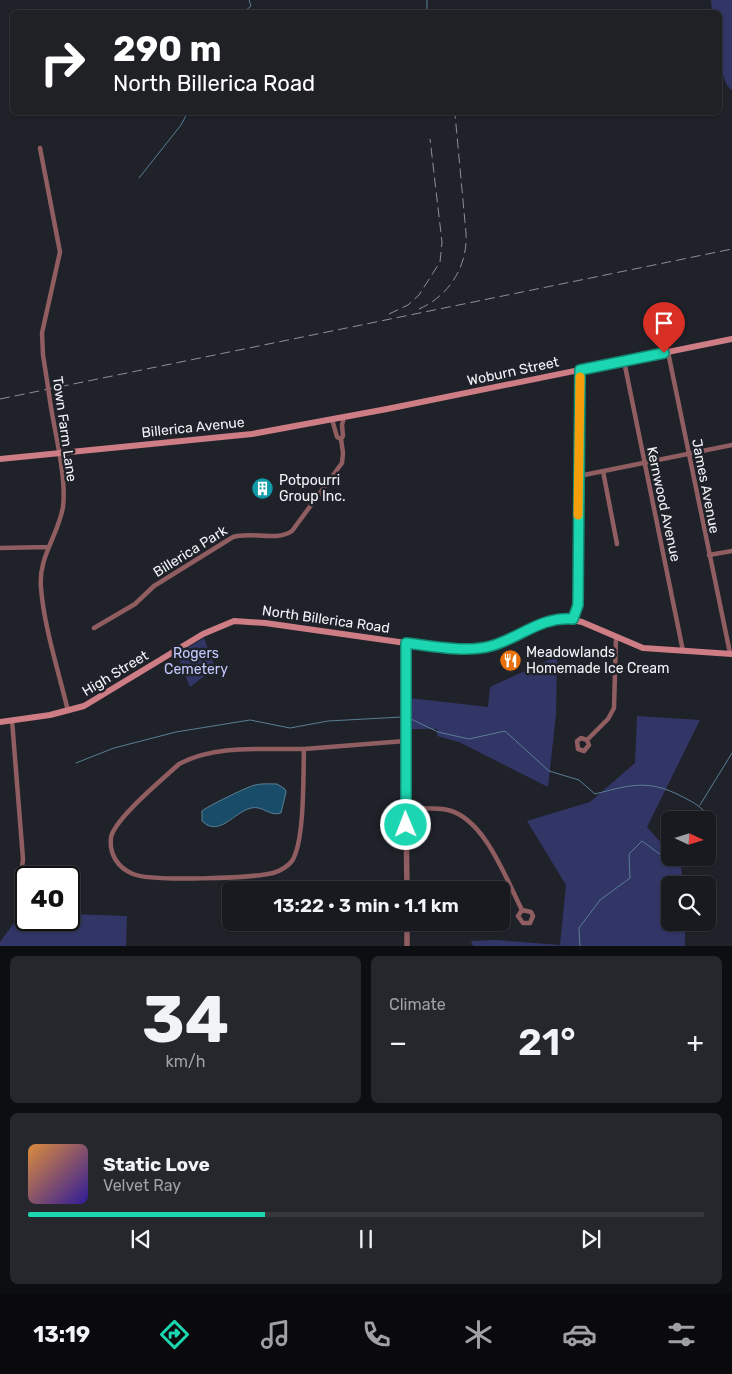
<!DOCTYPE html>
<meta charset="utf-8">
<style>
:root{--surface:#181a20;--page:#25272d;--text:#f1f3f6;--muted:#9fa1a5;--line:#36383e;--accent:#1cd5b1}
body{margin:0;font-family:Rubik,sans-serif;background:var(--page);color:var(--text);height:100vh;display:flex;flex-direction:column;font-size:19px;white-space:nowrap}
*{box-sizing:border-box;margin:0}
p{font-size:16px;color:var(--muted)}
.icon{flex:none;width:28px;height:28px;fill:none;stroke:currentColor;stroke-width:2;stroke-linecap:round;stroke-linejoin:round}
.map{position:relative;height:946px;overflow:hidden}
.side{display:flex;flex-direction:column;gap:10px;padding:10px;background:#0d0e12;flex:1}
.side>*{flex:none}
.hud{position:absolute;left:10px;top:10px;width:712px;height:105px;border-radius:8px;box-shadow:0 1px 4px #0004,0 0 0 1px var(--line);background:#202124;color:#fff;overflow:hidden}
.needle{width:32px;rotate:94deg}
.tools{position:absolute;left:661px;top:811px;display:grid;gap:10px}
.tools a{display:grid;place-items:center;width:55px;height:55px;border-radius:8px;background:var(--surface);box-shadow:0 1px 4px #0004,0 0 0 1px var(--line);font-size:25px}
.speed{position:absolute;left:15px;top:866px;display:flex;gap:10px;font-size:25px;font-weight:700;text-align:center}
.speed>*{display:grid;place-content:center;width:65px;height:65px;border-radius:50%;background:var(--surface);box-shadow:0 1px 4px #0004,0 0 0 1px var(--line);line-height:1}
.speed .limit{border:2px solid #111;border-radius:8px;background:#fff;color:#111}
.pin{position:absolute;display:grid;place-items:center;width:42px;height:42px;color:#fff;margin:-51px -21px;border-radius:50% 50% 50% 0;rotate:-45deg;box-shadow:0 0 5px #0007}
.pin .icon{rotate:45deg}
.me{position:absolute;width:55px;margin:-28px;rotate:359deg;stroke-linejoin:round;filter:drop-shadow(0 0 4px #0008)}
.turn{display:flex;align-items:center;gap:18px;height:105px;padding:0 20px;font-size:22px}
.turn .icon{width:65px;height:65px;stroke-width:2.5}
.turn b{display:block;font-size:35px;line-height:42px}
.big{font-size:38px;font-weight:600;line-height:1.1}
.side .widget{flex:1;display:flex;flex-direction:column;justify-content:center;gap:8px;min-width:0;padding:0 18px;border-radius:8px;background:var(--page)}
.side .dial{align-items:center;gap:0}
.dial b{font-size:65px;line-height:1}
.song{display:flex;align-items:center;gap:15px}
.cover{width:60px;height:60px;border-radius:8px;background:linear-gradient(135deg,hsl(30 70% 55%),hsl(250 70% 35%))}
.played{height:5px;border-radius:2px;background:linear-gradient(90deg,var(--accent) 35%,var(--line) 35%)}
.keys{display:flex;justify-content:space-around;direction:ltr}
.heat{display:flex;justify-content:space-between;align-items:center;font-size:28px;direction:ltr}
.side .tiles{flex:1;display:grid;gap:10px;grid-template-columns:1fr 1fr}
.widget:last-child{grid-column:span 2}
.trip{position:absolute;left:222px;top:881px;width:288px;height:50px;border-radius:8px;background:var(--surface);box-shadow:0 1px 4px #0004,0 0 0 1px var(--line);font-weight:600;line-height:50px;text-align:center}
.dock{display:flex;height:80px;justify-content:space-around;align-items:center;background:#0a0a0d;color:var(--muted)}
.dock .icon{width:35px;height:35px}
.dock .current{color:var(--accent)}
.dock b{font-size:22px;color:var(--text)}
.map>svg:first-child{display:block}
</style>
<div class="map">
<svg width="732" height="947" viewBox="0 0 732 947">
<rect width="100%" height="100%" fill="#20222a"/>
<path fill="#323666" d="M711 0H732V90C716 79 720 31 720 12H712Z
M204 638 215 668 190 687 177 654Z
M557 656 556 714 548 787 459 742 437 736 438 729H410L409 698 488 707 490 687Z
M637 716 700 720 647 827 670 853V858H674L681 866 683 885H670V922L685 923V946H473L471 941 496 940 560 945 566 885 527 821 590 802 635 763Z
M22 912 26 913V920H69V914L127 916 126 946H0V942Z"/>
<path fill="#194c68" stroke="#5a7e94" d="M277 784 285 789 286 792 281 813C269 817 263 805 251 808 234 812 219 838 202 821V811C206 807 245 788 252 786 260 783 269 784 277 784Z"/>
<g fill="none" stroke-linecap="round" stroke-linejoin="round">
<path stroke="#5a7e94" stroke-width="1" d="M427 0V12
M244 12 251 6 249 0
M139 178 181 125 188 112
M411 719 438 732 469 739 505 731 549 771 579 780 595 794C630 785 648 779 681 796 691 801 699 805 707 814L703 820
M76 763 114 748 176 732 250 720 290 728 328 721 402 717
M700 805 732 753
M580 947 579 928 600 900 630 878 629 854 642 841 661 855H670"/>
<path stroke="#905d61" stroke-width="4.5" d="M40 148 60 252 42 333 43 355 48 387
M668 352 730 653
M624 361 683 651
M49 394C53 427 67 475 63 507 58 536 38 557 41 588 44 627 59 673 68 711
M332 419 337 437 341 439
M603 471 617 544
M579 476 732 445
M0 548 48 547
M709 555 732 551
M94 628 135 604 154 586 233 537C251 531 276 542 292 531L342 463 343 453 341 439 343 436 342 425 344 417
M12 720 23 859 22 867 17 871
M587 740 589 745 584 751 578 749 577 741 581 738 587 740 608 719 614 708 616 637
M304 749C264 750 215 744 179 764 164 778 113 820 111 838 109 854 118 868 133 874 152 882 252 878 273 873 280 871 287 867 292 861 305 841 303 775 304 749L405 741
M405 808C419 809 435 807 448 810 485 819 506 879 522 910L518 916 523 923H530L533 916 531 912 522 910"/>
<path stroke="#905d61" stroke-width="5.5" d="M406 643 405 741 407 890
M407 947V922"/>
<path stroke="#ce7d85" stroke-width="6" d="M0 459 252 434 387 409 732 339
M573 619 578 605 580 370
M0 722 50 715 84 706 203 634 234 621 265 623 406 643 467 648 489 647 544 621 562 618 582 622 643 648 732 654"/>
<path stroke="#8e8f96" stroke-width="1" stroke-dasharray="10 5" stroke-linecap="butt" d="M419 309C449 296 468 266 466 233L455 114
M389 314 408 305 419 295 440 262 442 242 430 139
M0 399 732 249"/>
<path stroke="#905d61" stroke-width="4.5" d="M48 387 49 394"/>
</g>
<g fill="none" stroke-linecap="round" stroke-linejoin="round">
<defs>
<path id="route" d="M406 825V643C432 646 465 653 491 646 520 638 541 616 573 619L578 605 580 370 664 353"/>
</defs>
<use href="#route" stroke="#128a73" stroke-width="12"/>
<use href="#route" stroke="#1cd5b1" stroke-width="9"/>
<path stroke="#f59e0b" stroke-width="9" d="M578 515 580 377"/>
</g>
<defs>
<symbol id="building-disc" viewBox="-11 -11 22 22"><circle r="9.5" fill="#0f9aa8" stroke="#20222a"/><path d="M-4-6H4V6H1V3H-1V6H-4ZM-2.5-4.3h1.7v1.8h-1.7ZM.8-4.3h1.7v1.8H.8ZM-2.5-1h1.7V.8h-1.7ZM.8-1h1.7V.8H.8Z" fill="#fff"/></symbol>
<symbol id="restaurant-disc" viewBox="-11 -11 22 22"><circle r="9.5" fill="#e8710a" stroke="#20222a"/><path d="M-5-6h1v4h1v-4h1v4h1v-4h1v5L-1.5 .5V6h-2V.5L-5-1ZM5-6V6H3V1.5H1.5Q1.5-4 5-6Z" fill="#fff"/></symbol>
</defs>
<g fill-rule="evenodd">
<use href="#building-disc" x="250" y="476" width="25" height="25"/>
<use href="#restaurant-disc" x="498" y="648" width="25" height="25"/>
</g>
<g text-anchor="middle" stroke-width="5" stroke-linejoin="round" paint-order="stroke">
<g font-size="14" fill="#f2f3f9" stroke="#20222a">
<text transform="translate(513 371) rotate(-12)" y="5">Woburn Street</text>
<text transform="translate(193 427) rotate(-6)" y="5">Billerica Avenue</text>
<text transform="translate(65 429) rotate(82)" y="5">Town Farm Lane</text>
<text transform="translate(706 486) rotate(79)" y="5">James Avenue</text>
<text transform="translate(664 504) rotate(78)" y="5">Kernwood Avenue</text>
<text transform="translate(190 551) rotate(-32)" y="5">Billerica Park</text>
<text transform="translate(326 619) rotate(8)" y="5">North Billerica Road</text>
<text transform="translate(115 673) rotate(-31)" y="5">High Street</text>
</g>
<g font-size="14" fill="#f2f3f9" stroke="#20222a" text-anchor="start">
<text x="279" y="485">Potpourri<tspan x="279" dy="16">Group Inc.</tspan></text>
<text x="526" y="657">Meadowlands<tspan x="526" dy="16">Homemade Ice Cream</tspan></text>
</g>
<g font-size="14" fill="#c3cbfe" stroke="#20222a">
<text x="196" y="658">Rogers<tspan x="196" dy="16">Cemetery</tspan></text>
</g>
</g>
</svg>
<div class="tools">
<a><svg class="needle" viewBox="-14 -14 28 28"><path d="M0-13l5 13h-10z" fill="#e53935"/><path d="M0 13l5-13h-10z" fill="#9fa1a5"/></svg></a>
<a><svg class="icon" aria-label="search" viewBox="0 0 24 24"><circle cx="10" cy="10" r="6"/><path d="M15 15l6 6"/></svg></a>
</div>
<div class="speed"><div class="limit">40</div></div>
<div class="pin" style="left:664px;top:353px;background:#d93025"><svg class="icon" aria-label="arrive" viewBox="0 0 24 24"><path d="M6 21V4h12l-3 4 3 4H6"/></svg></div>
<svg class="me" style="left:406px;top:825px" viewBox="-20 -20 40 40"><circle r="17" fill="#1cd5b1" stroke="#fff" stroke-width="3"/><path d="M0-11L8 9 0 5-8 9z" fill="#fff"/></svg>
<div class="trip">13:22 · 3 min · 1.1 km</div>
<div class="hud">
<div class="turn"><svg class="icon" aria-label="right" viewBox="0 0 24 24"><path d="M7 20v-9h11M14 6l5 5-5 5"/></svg><div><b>290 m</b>North Billerica Road</div></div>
</div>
</div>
<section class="side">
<div class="tiles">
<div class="widget dial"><b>34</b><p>km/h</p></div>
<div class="widget"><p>Climate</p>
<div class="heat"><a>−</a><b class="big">21°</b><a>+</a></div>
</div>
<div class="widget">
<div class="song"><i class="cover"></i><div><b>Static Love</b><p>Velvet Ray</p></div></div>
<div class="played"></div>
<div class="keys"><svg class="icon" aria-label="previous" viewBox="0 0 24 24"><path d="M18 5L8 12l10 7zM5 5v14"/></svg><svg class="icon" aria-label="pause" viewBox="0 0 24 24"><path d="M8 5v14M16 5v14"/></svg><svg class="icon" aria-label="next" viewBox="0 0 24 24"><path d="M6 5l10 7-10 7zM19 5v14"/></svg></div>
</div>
</div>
</section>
<nav class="dock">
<b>13:19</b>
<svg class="icon current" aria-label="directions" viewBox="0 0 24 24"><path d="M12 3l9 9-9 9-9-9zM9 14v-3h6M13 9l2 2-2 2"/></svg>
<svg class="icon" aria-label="music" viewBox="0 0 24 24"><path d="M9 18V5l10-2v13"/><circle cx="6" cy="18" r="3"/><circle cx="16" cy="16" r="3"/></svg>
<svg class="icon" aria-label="phone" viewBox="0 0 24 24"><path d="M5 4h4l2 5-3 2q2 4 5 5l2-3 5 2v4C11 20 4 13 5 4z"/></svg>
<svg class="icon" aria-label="climate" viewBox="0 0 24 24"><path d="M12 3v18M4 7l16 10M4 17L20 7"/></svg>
<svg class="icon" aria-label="car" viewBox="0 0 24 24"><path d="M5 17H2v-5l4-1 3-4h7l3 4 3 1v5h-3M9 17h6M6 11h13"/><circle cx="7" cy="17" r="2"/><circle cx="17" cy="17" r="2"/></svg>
<svg class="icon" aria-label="filters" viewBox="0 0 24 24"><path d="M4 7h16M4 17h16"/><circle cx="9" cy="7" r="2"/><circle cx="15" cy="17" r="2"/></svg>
</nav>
